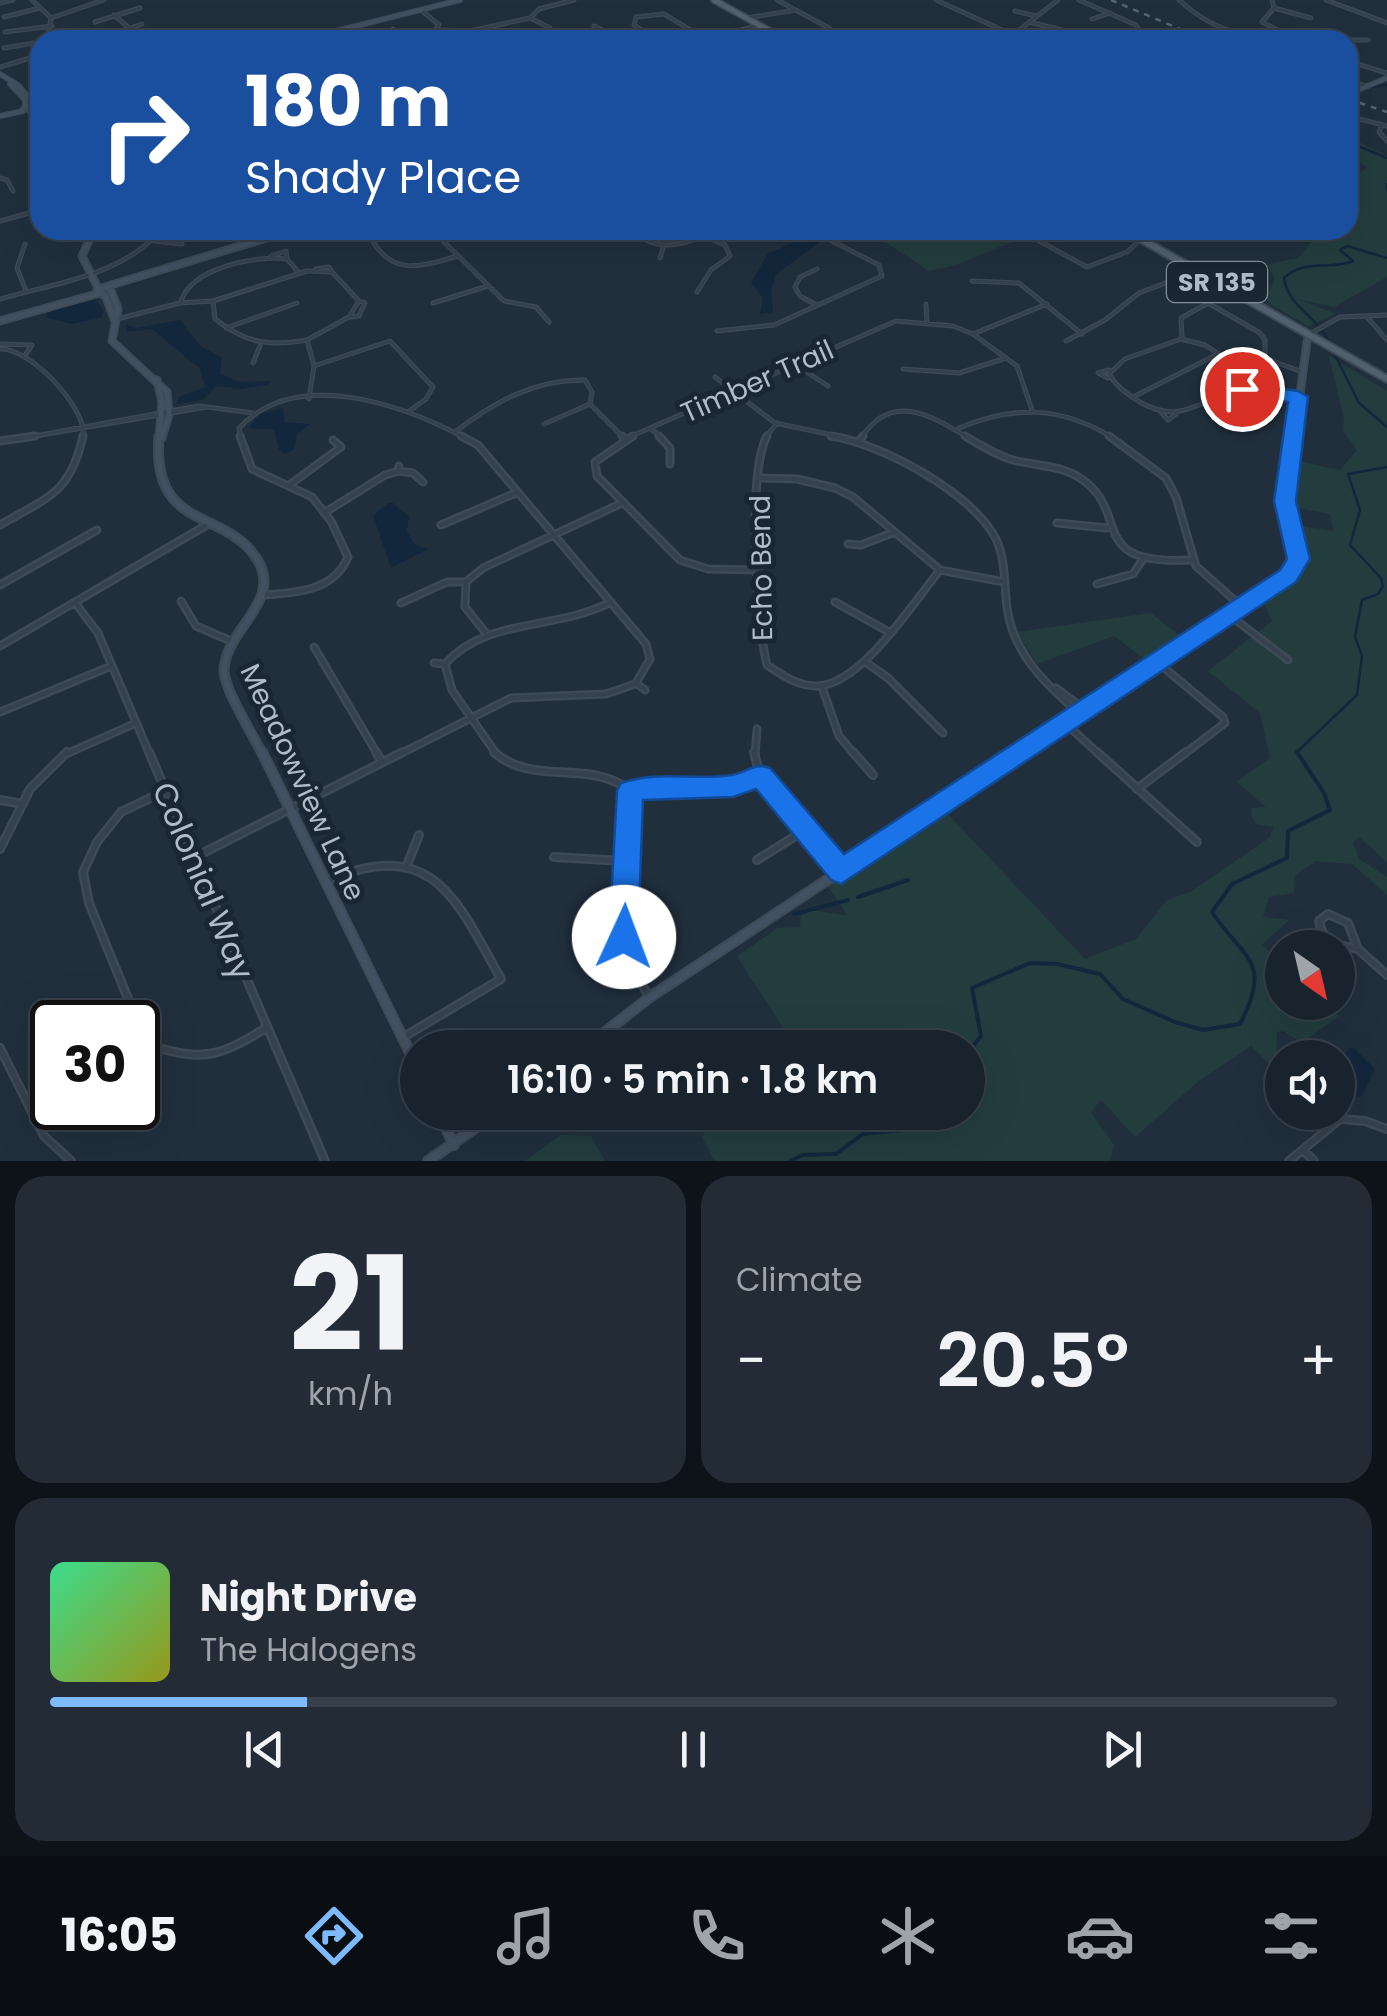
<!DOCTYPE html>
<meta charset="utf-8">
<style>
:root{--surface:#19232e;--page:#222b36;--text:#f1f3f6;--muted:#9fa4aa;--line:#37404a;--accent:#7fbaff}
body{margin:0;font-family:Poppins,sans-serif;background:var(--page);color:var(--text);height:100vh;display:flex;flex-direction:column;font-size:38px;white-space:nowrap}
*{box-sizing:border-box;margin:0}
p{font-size:32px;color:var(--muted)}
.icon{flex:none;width:55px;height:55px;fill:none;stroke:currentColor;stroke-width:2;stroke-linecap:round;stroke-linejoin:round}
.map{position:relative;height:1161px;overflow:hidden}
.details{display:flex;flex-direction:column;gap:15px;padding:15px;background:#0e1319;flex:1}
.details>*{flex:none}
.banner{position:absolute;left:30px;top:30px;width:1328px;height:210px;border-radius:30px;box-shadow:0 10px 40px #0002,0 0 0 2px var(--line);background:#1a4fa0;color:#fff;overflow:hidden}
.needle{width:65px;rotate:146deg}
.tools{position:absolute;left:1265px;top:930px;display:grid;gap:20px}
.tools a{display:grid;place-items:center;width:90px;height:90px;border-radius:50%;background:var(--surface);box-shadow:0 10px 40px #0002,0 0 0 2px var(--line);font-size:50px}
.speed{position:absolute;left:30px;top:1000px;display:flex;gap:20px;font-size:50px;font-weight:700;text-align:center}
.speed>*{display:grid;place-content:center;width:130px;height:130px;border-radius:50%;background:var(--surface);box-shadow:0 10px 40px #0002,0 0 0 2px var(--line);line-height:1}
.speed .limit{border:5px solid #111;border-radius:15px;background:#fff;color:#111}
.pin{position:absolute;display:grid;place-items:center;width:85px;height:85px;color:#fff;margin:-42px;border:5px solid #fff;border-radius:50%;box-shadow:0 2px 10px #0007}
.me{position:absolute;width:110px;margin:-55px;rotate:2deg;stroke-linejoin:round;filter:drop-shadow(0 0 8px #0008)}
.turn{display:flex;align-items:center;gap:35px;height:210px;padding:0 50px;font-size:45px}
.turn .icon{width:130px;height:130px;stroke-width:2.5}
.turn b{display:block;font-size:70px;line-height:85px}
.big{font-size:75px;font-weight:600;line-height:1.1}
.details .tile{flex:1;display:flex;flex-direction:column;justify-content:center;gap:15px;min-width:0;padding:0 35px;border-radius:30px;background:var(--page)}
.details .dial{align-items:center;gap:0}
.dial b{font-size:130px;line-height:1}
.song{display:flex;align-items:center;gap:30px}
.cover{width:120px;height:120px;border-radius:15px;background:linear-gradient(135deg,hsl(150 70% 55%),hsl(60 70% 35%))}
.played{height:10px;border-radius:5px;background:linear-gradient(90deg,var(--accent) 20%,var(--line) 20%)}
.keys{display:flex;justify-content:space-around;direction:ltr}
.heat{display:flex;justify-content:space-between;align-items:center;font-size:55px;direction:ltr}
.details .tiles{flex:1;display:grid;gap:15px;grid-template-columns:1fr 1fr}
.tile:last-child{grid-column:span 2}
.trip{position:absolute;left:400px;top:1030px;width:585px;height:100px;border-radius:50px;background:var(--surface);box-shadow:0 10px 40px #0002,0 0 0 2px var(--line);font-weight:600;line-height:100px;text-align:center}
.tabs{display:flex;height:160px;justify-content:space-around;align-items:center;background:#0a0e12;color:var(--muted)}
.tabs .icon{width:70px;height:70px}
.tabs .on{color:var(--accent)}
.tabs b{font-size:45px;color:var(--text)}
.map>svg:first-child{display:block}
</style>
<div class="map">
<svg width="1387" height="1161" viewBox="0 0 1387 1161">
<rect width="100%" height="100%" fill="#212f3d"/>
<path fill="#233d3e" d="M1348 103 1355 140 1387 156V277L1334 307 1297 299 1336 314 1308 326 1270 304 1266 298 1275 279 1267 264 1298 258 1312 241 1311 230H1348V178L1367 168 1348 153Z
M867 230H1041L956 265 929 271Z
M1329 356 1387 391V862L1359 837 1353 842 1359 859 1387 877V895L1352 864 1315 861 1295 876 1294 893 1269 897 1263 917 1289 920 1262 945 1282 964V1002L1324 1003 1339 1016 1302 1043 1283 1031 1277 1033 1276 1061 1282 1067V1076L1251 1046 1200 1080 1135 1137 1101 1100 1091 1112 1114 1145 1110 1161H714L702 1137 712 1119 772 1120V1113L968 1112V1048L795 1047 737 956 778 928 800 927 801 916 811 910 848 916 825 882 877 848 882 853 943 809 1085 959 1136 939 1167 900 1190 892 1269 838 1274 827 1256 824 1251 814 1252 808 1266 807 1237 782 1270 758 1260 713 1208 671 1272 621 1260 594 1288 576 1298 559 1290 524 1333 531 1330 514 1288 506 1290 490 1302 462 1340 470 1357 450 1343 430 1344 419Z
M1151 613 1185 640 1150 663 1114 636 1037 664 1017 632Z
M561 1135 591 1136 605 1161H525Z"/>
<path fill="#13273c" d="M814 236 820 242 776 274 771 292 773 312 760 314 763 298 751 283 768 253C786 248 794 238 814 236Z
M95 299 104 311 101 318 71 324 46 317 48 312Z
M180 320 201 346 222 358 220 374 240 382 272 381 268 385 242 389 216 386 203 400 177 404 179 397 205 387 200 369 152 329 126 332V324L135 328Z
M283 408 285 422 310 424 297 434 294 449 285 454 279 450 274 429 249 428 259 414Z
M388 503H393L409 517 407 531 415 545 429 549 391 568 373 516Z
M1353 1047 1375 1069 1361 1097 1338 1094V1066L1348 1049Z"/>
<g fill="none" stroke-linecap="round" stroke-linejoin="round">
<path stroke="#13273c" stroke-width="2.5" d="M1369 87 1387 85
M1348 101 1357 93
M1348 124 1349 142 1387 158
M1387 184V189
M1329 342C1317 316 1288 307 1284 278 1305 258 1329 271 1353 261L1340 250 1347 246 1387 258
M1332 349 1359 403 1387 427
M1299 755 1297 752 1357 695 1362 656 1355 637 1362 600 1378 594 1383 586 1381 578 1350 545 1360 510 1348 474 1387 467"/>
<path stroke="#13273c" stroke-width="4" d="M858 897 908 880
M794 914 848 900
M968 1052 981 1036 972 988 1030 963 1057 964 1100 974 1123 999 1175 1022 1203 1030 1240 1024C1274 960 1242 958 1212 912L1232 884 1287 858 1288 831 1330 810 1324 793 1297 752
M790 1161 803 1155 836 1154 863 1134 903 1130 925 1112"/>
<defs>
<path id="street-far2" d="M32 0 51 18 47 40
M777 0 829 28 842 40
M936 0 1024 40
M1079 0 1136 25 1145 40
M1179 0C1208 26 1238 40 1277 32
M1272 0 1274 8
M1326 0 1387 23
M0 3 13 0
M1274 8 1262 22 1297 40
M1274 8 1311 18
M421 10 439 25 427 40
M1015 11 1036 16
M114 15 128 27
M4 17 40 8
M51 18 104 0
M530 18 539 9 574 0
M530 18 550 28 548 38
M747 18 796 10
M1092 19 1110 13
M95 22 140 8
M1029 22 1103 40
M594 26 624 40
M344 29 357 40
M393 29 406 40
M437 30 470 31 530 18
M5 32 52 26
M95 40 142 24
M503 40 548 38
M627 40 645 33
M656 40 634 25 636 17 664 14 707 40
M706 40 759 25
M1006 40 1058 0
M1339 40H1368
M4 48 40 42
M1348 61 1387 73
M0 67 40 55
M1348 80 1363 85
M1348 116 1387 126
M1382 125 1379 132 1387 141
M0 178 7 180 13 191
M0 221 40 210
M367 230C387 276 416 269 457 256
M432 230 504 301 536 307 549 322
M631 230C655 252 685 248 711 230
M1243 230 1268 238
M1032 237 1087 267 1127 252 1141 239
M1268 238 1285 230
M154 241 182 244
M25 244 17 268 26 291
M271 256 286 251 287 258
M660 258 664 245
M316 269 329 267 332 272
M817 269 800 277 795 287 800 296 817 305
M972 281 1019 283 1082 334
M697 292 711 270 730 256 725 245 704 236
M0 299C55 283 122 276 161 230
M181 301C192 268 255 255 287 259L299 273
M213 301 215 319C245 343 269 347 307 340
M433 303 488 286
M1208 303 1260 333 1265 340V358L1302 372
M926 304 927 323
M351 317 359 316 365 303 359 301
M1367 317 1387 340
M117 319 180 303 213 301 307 271 332 272 359 301 349 317 307 340 314 366 309 399
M226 328 297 303
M717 331 774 325 882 276 879 265 828 239 819 230
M973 334 1047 304
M1308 335 1340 317 1387 315
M1182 337 1181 318 1230 291
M1066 341 1105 320 1139 293 1197 271
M0 344 32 345 26 354
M0 349C29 347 89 409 83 438
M253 363 260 346
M793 363 828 386
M314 366 390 341 433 387 426 399 408 412
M903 369 959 373 1006 358
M715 377 775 423 847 438
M1108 378 1098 373 1109 370
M1254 388 1249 373 1205 345 1181 339 1125 359 1109 374C1116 386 1126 393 1138 401 1187 430 1205 391 1251 388 1267 387 1283 393 1298 397
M1133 397 1218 354
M198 406 207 407 35 436Z
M207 407 253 413
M1161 412 1168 420 1176 414
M544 424 590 404
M650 428 662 438
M959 428C1013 405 1062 406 1113 438
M455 432C494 402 535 379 585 380L592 392 590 404 624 438
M20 438 35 436
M241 438 239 428C297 366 403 405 465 438
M627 438 896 321 953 326 973 334 1017 366 1032 410
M765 438 777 423
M861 438C892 391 930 415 969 438"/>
<path id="street-far1" d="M240 436 252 469 312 497 331 521 348 557C334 591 296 593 264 595
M461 436 478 445 646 644 650 659 636 683 645 690
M622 436 625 439
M633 436 595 462 597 476 680 560 708 569 759 570
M659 436 670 448V464
M767 436C747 473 756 622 767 665 782 675 797 686 817 686 861 685 913 603 940 570
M831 436C880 443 973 493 996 539 1006 560 1004 585 1007 608 1013 653 1046 685 1079 713
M965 436C980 445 996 455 1013 460 1035 466 1061 465 1080 478 1133 512 1083 566 1192 560
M1109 436 1166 478 1176 497 1196 566 1241 606
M860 440 863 436
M0 441 35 436
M399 466V471L413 473 423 482
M760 478 797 479 835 488 853 497 940 570 1004 582
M288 486 341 447 333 440
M324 513 385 475 399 471
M1057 523 1107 528
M0 525C48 497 70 494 83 436
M441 525 518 492
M848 544 861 545 895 532
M466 582 483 568 622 503
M466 582 465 607 485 632
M1097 584 1133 574 1143 559
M0 585 97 530
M181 601 196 626 231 641
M835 602 889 632
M401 603 447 582H466
M76 604 98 633 150 755
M1228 614 1288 660
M0 646 205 526
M314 647 378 755
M1156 661 1223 717 1225 723 1183 755
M434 663 445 664C487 617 555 631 611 602
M867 663 888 678 943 733
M445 664 452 690 497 755
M822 687 839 736 855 755
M1056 688 1084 709
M0 712 109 667
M1065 723 1100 755
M64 755 136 723
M398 755 511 698 606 694 635 684
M755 755 757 729"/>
<path id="street" d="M149 752 325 1161
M376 752 382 762
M494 752C533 787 590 758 631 791L623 937 628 965 650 997
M754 752 760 776 839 869
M853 752 873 775
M1097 752 1197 842
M1137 789 1186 752
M633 791 729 783 760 776
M163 792 121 812 97 842 83 872 89 903 140 1028 152 1046C205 1062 220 1056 266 1028
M0 800 23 804
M0 849 30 789 67 752
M195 857 403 752
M554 857 624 861
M757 860 805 830
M407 865 419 835
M328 880C433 837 455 897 501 979L402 1038
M1328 914 1348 923 1358 949C1339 946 1322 942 1319 921Z
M1358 949 1387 975
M0 1048 44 1136 71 1161
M1303 1150 1314 1161
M1289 1161 1340 1119 1365 1121 1387 1129"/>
<path id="secondary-far3" d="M300 40 460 0
M0 74 18 85 34 104
M10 84 25 100V106
M1348 94 1387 78
M32 104 39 107 23 109 25 106Z
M29 111 40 123
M0 116 23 111"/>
<path id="secondary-far2" d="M94 230 82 256 98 288
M111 285 293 230
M111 285 97 290 106 297 114 319
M111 291 118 309 112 341 167 392 169 415 162 438
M0 321 100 293
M157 380 162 402 159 438
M1294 438 1308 335"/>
<path id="secondary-far1" d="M159 436C151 532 225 508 257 559 284 602 224 630 224 671 225 691 253 735 263 755
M1017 755 1288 576 1299 559 1285 501 1294 436"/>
<path id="secondary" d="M262 752 418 1069
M585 1048 650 997 1021 752
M438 1112 454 1145
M428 1161 498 1112"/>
<path id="primary-far1" d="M714 0 786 40"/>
<path id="primary" d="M1125 230 1387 379"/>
</defs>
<use href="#street-far2" stroke="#3e4a56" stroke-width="5"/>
<use href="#street-far1" stroke="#3e4a56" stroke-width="9"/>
<use href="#street" stroke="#3e4a56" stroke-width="10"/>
<use href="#secondary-far3" stroke="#3e4a56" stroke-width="6"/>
<use href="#secondary-far2" stroke="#3e4a56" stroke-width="9"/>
<use href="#secondary-far1" stroke="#3e4a56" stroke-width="11"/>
<use href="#secondary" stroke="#3e4a56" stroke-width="12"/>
<use href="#primary-far1" stroke="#3e4a56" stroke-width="8"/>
<use href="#primary" stroke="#3e4a56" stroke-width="10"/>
<use href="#street-far2" stroke="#35414d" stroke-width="2.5"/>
<use href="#street-far1" stroke="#35414d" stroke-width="4"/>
<use href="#street" stroke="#35414d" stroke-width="5"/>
<use href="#secondary-far3" stroke="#425061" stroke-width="4"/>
<use href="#secondary-far2" stroke="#425061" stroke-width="5"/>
<use href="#secondary-far1" stroke="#425061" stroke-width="6"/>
<use href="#secondary" stroke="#425061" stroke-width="8"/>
<use href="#primary-far1" stroke="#52606e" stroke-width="5"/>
<use href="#primary" stroke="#52606e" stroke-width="6"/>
<path stroke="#566575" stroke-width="2.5" stroke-dasharray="6 6" stroke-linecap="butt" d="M1111 0 1206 40
M1348 99 1387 112"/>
</g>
<path fill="#1a73e8" stroke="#114b97" stroke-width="2.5" d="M1242 383 1298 391 1308 397 1296 501 1310 559 1296 582 841 884 831 880 756 789 733 797 643 800 638 937 634 946 624 951 613 946 609 937 617 791 621 783C659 770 694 781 732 775 747 772 755 762 770 768L844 854 1280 570 1287 559 1274 501 1288 402 1235 393V385Z"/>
<g text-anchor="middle" stroke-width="10" stroke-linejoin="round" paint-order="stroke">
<rect fill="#1a2632" stroke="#838f9c" stroke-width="2.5" x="1167" y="262" width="100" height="40" rx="8"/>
<g font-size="25" font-weight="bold" fill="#b0bcc9">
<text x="1217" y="291">SR 135</text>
</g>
<g font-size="28" fill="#b0bcc9" stroke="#1a2632">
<text transform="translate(757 381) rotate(-24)" y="10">Timber Trail</text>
<text transform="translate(761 568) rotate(-91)" y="10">Echo Bend</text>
<text transform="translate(303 782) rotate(65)" y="10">Meadowview Lane</text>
</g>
<g font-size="32" fill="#b0bcc9" stroke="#1a2632">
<text transform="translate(203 881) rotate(67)" y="11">Colonial Way</text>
</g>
</g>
</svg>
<div class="tools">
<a><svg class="needle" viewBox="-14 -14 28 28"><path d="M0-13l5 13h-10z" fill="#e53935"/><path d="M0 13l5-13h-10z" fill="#9fa4aa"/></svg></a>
<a><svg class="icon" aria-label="sound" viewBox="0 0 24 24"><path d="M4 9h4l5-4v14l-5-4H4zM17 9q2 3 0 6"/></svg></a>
</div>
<div class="speed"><div class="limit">30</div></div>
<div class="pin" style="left:1242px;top:389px;background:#d93025"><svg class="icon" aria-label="arrive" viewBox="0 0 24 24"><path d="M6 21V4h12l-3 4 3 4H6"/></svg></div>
<svg class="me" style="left:624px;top:937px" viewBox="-20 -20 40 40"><circle r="19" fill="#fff"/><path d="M0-13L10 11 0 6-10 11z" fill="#1a73e8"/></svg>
<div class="trip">16:10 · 5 min · 1.8 km</div>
<div class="banner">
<div class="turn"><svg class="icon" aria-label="right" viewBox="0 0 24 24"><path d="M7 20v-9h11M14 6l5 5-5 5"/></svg><div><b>180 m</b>Shady Place</div></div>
</div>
</div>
<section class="details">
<div class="tiles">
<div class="tile dial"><b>21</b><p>km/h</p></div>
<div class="tile"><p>Climate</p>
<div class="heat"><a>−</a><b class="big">20.5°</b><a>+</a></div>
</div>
<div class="tile">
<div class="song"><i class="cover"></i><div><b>Night Drive</b><p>The Halogens</p></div></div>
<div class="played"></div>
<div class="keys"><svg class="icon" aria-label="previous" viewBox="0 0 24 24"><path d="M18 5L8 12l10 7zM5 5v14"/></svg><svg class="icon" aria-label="pause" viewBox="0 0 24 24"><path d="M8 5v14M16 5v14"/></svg><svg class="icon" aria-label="next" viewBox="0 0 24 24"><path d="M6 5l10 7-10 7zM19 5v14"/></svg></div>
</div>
</div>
</section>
<nav class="tabs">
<b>16:05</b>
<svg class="icon on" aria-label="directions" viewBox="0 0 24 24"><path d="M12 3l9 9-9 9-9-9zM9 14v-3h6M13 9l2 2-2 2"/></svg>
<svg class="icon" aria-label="music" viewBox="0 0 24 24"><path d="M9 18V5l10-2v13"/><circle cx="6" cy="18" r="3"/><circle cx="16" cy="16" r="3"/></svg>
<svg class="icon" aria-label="phone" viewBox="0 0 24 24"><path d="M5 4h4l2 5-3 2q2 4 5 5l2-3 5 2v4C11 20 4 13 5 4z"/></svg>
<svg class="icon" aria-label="climate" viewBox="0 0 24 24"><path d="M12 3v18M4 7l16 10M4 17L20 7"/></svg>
<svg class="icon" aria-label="car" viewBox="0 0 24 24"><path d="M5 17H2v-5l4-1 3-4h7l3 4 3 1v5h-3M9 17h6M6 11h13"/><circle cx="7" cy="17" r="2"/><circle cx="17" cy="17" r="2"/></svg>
<svg class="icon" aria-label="filters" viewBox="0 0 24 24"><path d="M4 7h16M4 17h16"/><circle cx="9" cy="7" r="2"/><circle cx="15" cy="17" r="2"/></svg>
</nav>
